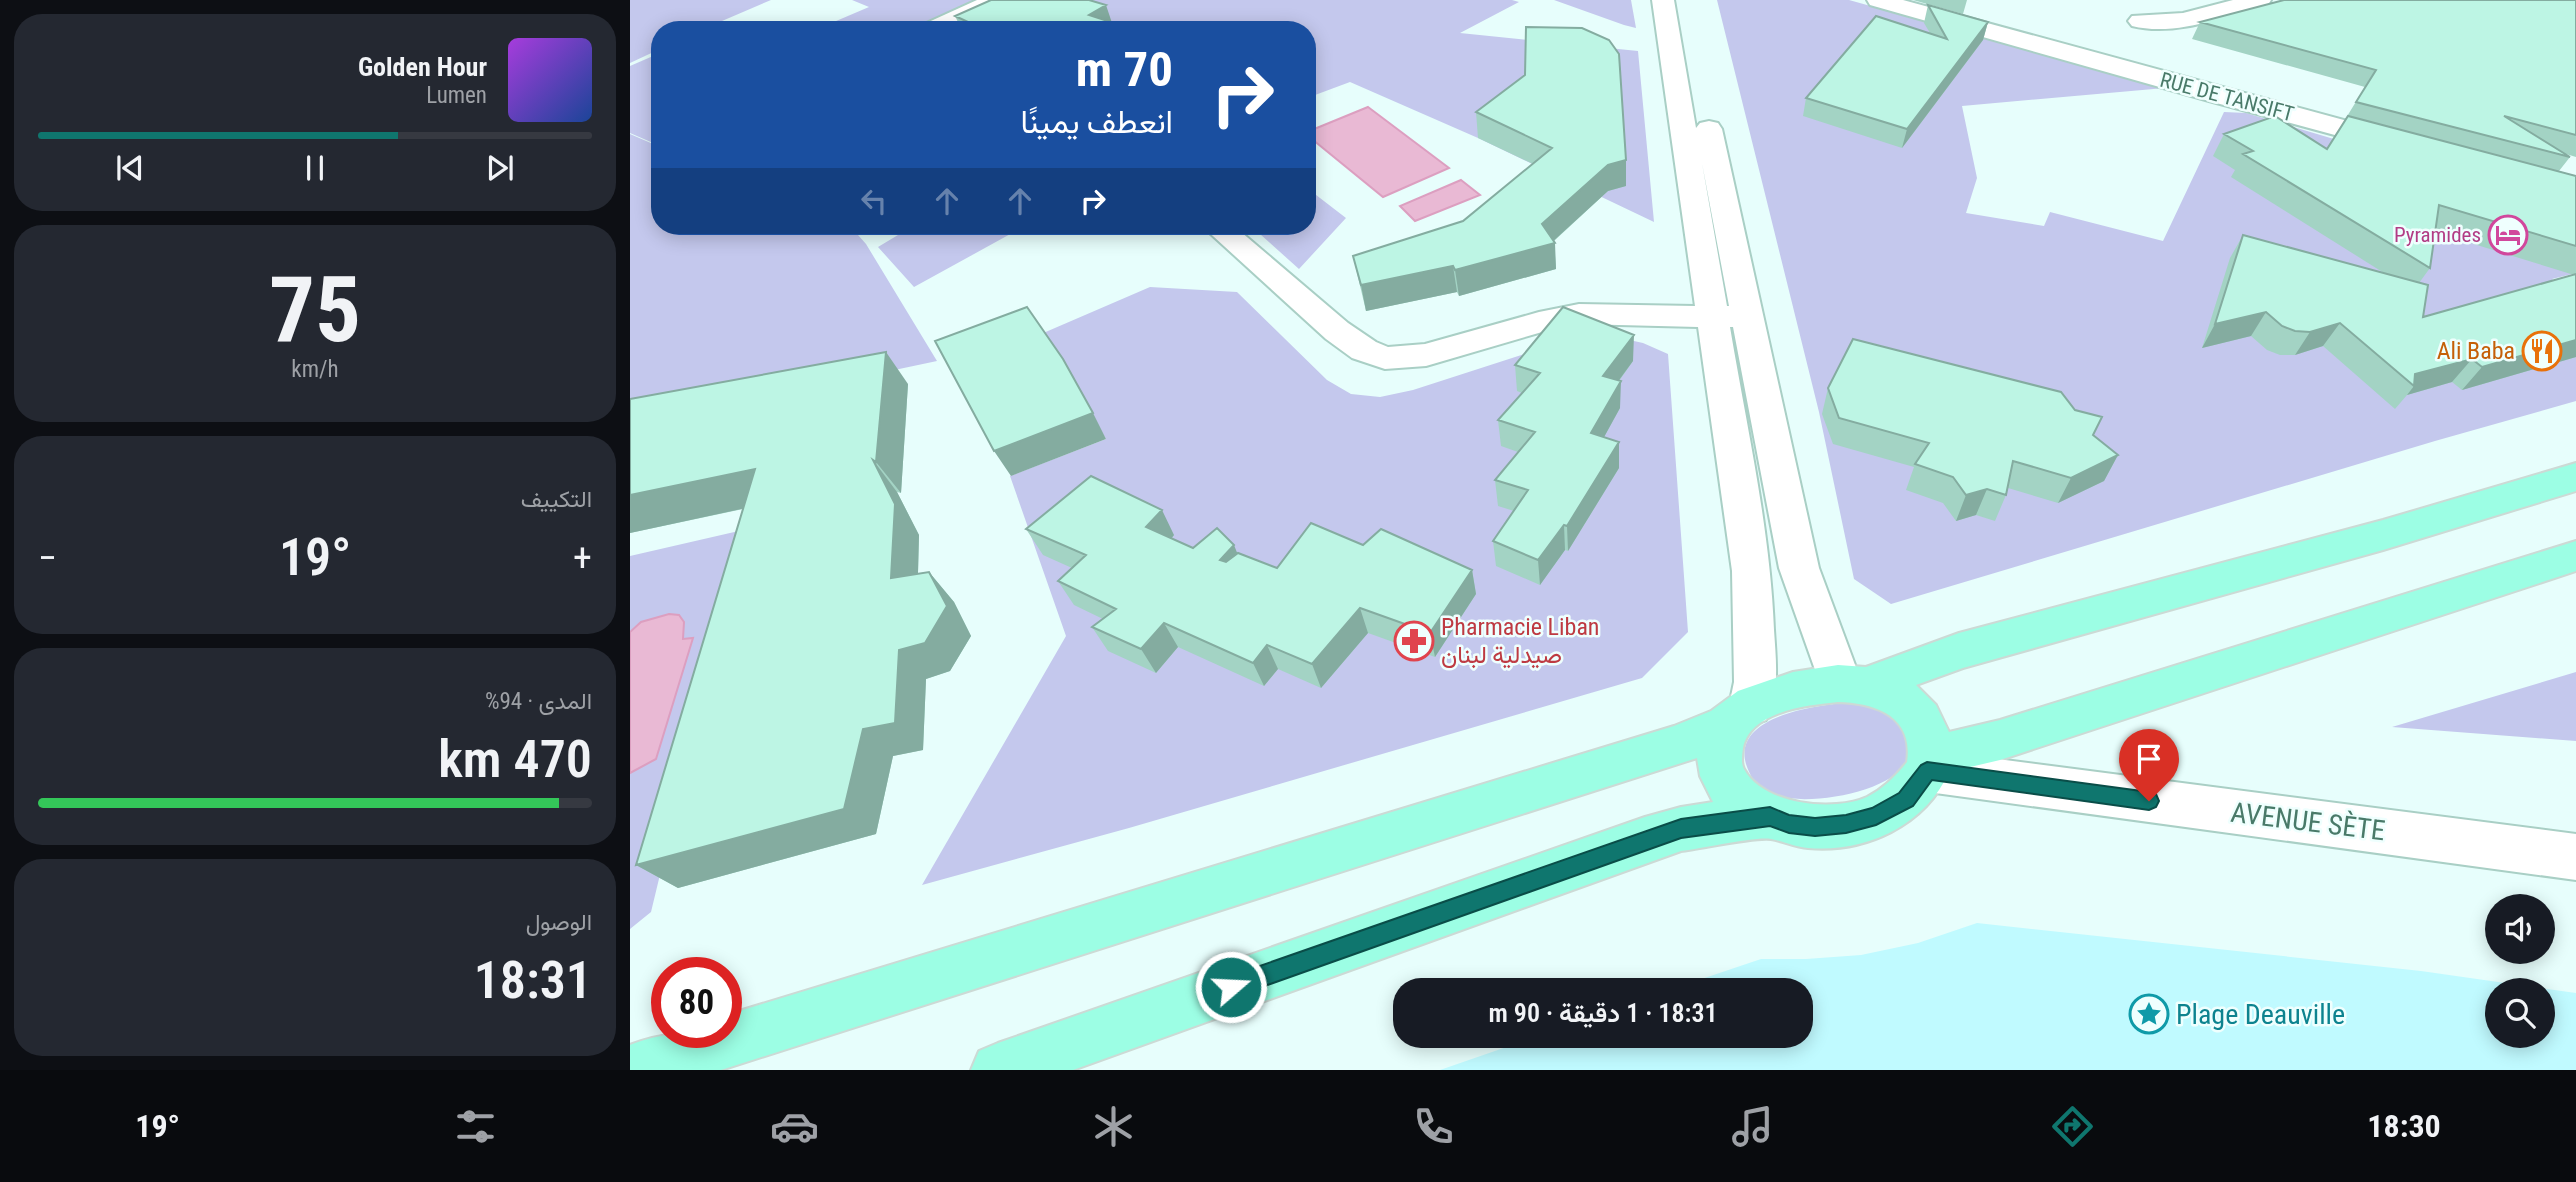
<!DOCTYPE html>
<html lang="ar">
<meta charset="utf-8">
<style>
:root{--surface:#171b24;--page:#242831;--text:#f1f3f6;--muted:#9ea1a6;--line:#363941;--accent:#0f766e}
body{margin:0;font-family:"Roboto Condensed",Vazirmatn,sans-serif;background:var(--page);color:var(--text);direction:rtl;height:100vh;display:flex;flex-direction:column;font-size:26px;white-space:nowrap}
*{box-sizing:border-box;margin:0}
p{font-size:23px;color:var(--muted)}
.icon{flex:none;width:38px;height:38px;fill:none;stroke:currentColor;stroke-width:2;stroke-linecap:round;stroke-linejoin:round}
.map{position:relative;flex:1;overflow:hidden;direction:ltr}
.details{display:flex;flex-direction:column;gap:14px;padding:14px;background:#0d0f14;width:630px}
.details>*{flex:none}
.banner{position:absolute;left:21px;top:21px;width:665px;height:214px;border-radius:28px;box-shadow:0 4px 18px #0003;direction:rtl;background:#1a4fa0;color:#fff;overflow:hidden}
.buttons{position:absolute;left:1855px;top:894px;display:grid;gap:14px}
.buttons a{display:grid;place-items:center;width:70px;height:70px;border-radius:50%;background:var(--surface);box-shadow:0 4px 18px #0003;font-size:35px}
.speed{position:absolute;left:21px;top:957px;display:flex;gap:14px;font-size:35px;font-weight:700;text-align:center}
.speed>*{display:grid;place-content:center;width:91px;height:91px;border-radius:50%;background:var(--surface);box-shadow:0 4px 18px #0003;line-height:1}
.speed .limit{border:10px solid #d22;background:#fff;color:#111}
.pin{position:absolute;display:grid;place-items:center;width:60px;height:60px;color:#fff;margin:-72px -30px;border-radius:50% 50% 50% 0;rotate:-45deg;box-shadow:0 0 7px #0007}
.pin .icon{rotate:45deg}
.me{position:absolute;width:77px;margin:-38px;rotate:71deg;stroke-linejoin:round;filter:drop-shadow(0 0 5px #0008)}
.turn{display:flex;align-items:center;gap:24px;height:147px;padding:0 28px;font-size:32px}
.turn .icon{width:91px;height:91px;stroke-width:2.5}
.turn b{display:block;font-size:49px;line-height:60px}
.lanes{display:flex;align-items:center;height:66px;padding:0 28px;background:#0003;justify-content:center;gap:35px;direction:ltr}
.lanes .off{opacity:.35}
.big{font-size:52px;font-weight:600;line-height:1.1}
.details .tile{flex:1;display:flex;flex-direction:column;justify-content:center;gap:10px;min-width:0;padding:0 24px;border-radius:28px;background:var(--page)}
.details .dial{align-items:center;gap:0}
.dial b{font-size:91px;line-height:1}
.song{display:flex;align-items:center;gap:21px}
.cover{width:84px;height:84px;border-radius:10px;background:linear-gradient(135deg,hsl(280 70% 55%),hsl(220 70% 35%))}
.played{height:7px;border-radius:4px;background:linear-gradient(90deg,var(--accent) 65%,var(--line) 65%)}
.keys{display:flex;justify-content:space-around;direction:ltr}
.heat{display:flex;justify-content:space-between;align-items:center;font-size:38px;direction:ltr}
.charge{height:10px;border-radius:5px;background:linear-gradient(90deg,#34c759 94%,var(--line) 0)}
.trip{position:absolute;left:763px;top:978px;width:420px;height:70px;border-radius:28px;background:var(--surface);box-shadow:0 4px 18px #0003;font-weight:600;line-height:70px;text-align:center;direction:rtl}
.tabs{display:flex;height:112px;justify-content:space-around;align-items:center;background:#090b0e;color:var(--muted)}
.tabs .icon{width:49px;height:49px}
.tabs .on{color:var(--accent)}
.tabs b{font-size:32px;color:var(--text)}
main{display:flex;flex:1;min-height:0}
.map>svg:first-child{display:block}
</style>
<main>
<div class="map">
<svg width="1946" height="1070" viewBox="0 0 1946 1070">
<rect width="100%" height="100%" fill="#e7fefc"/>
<path fill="#c4c8ed" d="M0 0H141L71 30H30V49L0 63Z
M222 0H882L889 2 830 33 1008 51 1024 222 848 138 720 82 677 98V30H484L496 21 452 30H185L239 7Z
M924 0H1001L1006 28 994 25Z
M1087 0H1219L1535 88 1332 106 1347 178 1336 213 1414 226 1420 212 1533 241 1594 112 1616 113 1734 148 1946 273 1922 279 1946 296V401L1805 441 1261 604 1224 579 1189 412Z
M30 53V146L0 133V66Z
M0 134 30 147V226H220L236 244 307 361 0 426Z
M677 188 716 218 669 269 621 226H677Z
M283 226H395L284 287 248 247Z
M520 287 607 292 697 380 721 394 750 397 783 390 963 332 1013 343 1038 354 1058 632 1012 678 499 828 292 885 436 636 380 476 476 439 411 334Z
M113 530 21 912 0 929V556Z
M1946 672V741L1762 727Z
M1231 702 1262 709C1269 723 1284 742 1279 758 1266 794 1162 811 1133 790 1124 784 1119 773 1116 764 1101 713 1198 703 1231 702Z"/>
<path fill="#c0faff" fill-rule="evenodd" d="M1347 923 1791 971 1946 993V1070H810L908 1036H1171V990H1039L1131 959H1176L1231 955 1288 943ZM1867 990H1913V1036H1867Z"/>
<path fill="#e9b9d4" stroke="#dc9fc0" stroke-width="2" d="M738 107 819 168 753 197 677 135V132Z
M831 180 850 195 785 221 770 206Z
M39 614 49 615 54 622 53 639 63 638 26 759 0 773V632L11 622Z"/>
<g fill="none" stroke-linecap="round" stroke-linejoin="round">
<defs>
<path id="minor" d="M347 0H363L366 5 363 10 320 30H288L292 25Z
M1022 0H1044L1066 128 1070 123 1079 121 1088 123 1092 129 1189 568 1231 681 1225 694 1210 699 1195 694 1189 681 1149 568 1103 327H1100C1117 428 1140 528 1144 630 1146 661 1150 691 1136 720L1121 725 1106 720 1099 706 1104 682 1102 571 1068 327 949 324 912 332 796 366 755 369 722 358 696 339 572 226H604L718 323 746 342 758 347 795 344 909 312 949 304 1065 306ZM1072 163 1099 306H1097Z
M1237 0H1273L1769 135 1772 141 1769 147 1759 149 1749 147 1579 101 1240 5Z
M1603 0H1641L1638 5C1596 16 1546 37 1502 26L1498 21 1502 16 1553 13Z
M1298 750 1946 834V880L1298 792 1282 786 1275 771 1282 756Z"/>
<path id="trunk" d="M1946 463V491L1753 550 1333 668 1286 685 1306 705 1319 732 1370 720 1946 541V571L1370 760 1319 772C1295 826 1235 853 1178 848 1165 847 1153 841 1141 839 1127 836 1070 849 1051 851L443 1070H341L349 1051 368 1043 1015 817 1051 807 1083 802 1070 776 1067 758 91 1070H0V1045C32 1032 62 1032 96 1032V1015L1044 726 1081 711 1108 691 1163 672 1208 665 1236 667 1329 633 1753 520ZM1208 702C1245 703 1284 716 1277 762 1266 776 1253 789 1237 797 1204 812 1133 805 1114 769 1111 764 1112 755 1113 748 1120 711 1178 705 1208 702Z"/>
</defs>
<use href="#minor" stroke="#a9cfc5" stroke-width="4"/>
<use href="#trunk" stroke="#ccdad5" stroke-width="4"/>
<use href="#minor" fill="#fff" fill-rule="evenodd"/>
<use href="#trunk" fill="#9cfee4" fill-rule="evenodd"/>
</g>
<path fill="#a3d3c4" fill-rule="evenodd" d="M1283 0H1337L1333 14Z
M1946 0V157L1936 154 1940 157 1929 171 1946 176V357L1832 390 1822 382 1777 395 1765 409 1693 346 1665 355H1650L1637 350 1621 336 1572 348 1600 258 1613 235 1754 273 1601 177 1605 170 1583 156 1594 134 1697 149 1735 87 1562 39 1570 22ZM1805 232 1944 275 1793 317 1789 283 1800 268Z
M1298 5 1358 22 1353 40 1272 148 1173 116 1176 98 1300 33 1294 23Z
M325 16 482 22 489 30H332Z
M895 75 996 186 978 191 924 241 926 269 829 296 827 292 736 311 723 256 833 221 903 164 848 138 846 112Z
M1003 361 989 381 990 408 974 437 989 442V468L938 551 935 550 910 585 866 566 863 541 884 511 868 506 865 480 888 452 871 446 868 420 892 393 887 391 885 365Z
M278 384 271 493 267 492 289 535 288 574 299 572 324 602 341 636 320 671 296 679 293 750 263 756 246 834 48 888 6 865 113 509 0 533V399Z
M1198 388 1463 435 1488 455 1474 481 1428 503 1378 488 1376 495 1365 521 1346 515 1326 521 1313 503 1276 490 1284 467 1203 444 1192 414Z
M396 529 544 535 542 538 563 548 607 553 647 568 733 545 842 570 846 594 805 657 738 633 691 688 648 669 634 686 548 647 526 673 478 651 462 627 473 619 444 605 428 581 442 568 413 555Z"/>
<path fill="#84aca0" d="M476 5 483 26 487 24 489 30H465L459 15Z
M1358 22 1353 40 1272 148 1277 129Z
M996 160V186L978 191 920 244 925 243 926 269 829 296 825 270 912 224 978 165Z
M823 266 827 292 736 311 731 285Z
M1636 312 1621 336 1572 348 1585 324Z
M1710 323 1693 346 1665 355 1680 332Z
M1004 335 1003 361 973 402V376Z
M1946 340V357L1832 390 1852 367Z
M256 352 278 384 271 493 246 462Z
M1842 359 1822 382 1777 395 1784 386 1785 374Z
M991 381 990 408 962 459 961 433Z
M463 413 476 439 381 476 364 451Z
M989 442V468L938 551 937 526Z
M1488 455 1474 481 1428 503 1441 478Z
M243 460 267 492 289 535 287 608 261 578Z
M125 469 153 500 0 533V495Z
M1357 489 1346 515 1326 521 1336 495Z
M532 510 544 535 530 552 516 527Z
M934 525 935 550 910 585 908 560Z
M604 545 614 570 590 560Z
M842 570 846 594 805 657 800 633Z
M299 572 324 602 341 636 320 671 296 679 293 750 263 756 246 834 48 888 6 865 233 729 269 650Z
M730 608 738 633 691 688 682 664Z
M534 623 548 647 526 673 511 649Z
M637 645 648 669 634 686 623 663Z"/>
<path fill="#bdf5e4" stroke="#84aca0" stroke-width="2" d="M361 0H459L476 5 459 15 487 24 476 30H343L349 27 325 16Z
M1654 0H1946V135L1874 116 1940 157 1726 102 1746 70 1570 22Z
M1298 5 1358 22 1277 129 1176 98 1246 16 1317 39Z
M896 27 952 28 979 40 989 54 996 160 978 165 912 224 925 243 825 270 823 266 731 285 723 256 833 221 922 148 846 112 895 75Z
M1645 116 1697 149 1718 116 1946 176V246L1809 205 1800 268 1613 154 1623 151 1594 134Z
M1613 235 1798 285 1793 317 1946 274V340L1852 367 1842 359 1785 374 1784 386 1710 323 1680 332 1665 331 1652 326 1636 312 1585 324Z
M397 307 433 359 463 413 364 451 305 341Z
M933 307 1004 335 973 376 991 381 961 433 989 442 937 526 934 525 908 560 863 541 898 490 865 480 905 432 868 420 910 373 885 365Z
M1223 339 1431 392 1445 410 1472 417 1463 435 1488 455 1441 478 1383 461 1376 495 1357 489 1336 495 1323 477 1285 464 1299 443 1209 418 1198 388Z
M256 352 246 462 243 460 265 504 261 578 299 572 317 606 295 643 269 650 265 723 233 729 214 809 6 865 125 469 0 495V399Z
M461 476 532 510 516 527 563 548 587 528 604 545 590 560 596 562 608 553 647 568 681 523 733 545 751 529 842 570 800 633 730 608 682 664 637 645 623 663 534 623 511 649 462 627 486 609 428 581 456 555 396 529Z"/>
<path fill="#0f766e" stroke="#0a4d48" stroke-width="2" d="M1297 762 1519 792 1526 794 1529 801 1526 807 1519 810 1302 780 1283 806 1246 825 1216 833 1185 836 1159 833 1140 826 1051 838 601 998 593 995 590 987 593 980 601 976 1051 819 1140 807 1159 815 1185 818 1216 815 1242 808 1269 793 1291 765Z"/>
<defs>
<symbol id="hotel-ring" viewBox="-11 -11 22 22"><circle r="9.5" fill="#effffe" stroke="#d1479c" stroke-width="1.5"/><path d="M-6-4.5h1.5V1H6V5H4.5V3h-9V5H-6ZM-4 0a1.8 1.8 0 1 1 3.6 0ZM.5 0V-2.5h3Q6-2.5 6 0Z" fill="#d1479c"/></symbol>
<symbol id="restaurant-ring" viewBox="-11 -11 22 22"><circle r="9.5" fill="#effffe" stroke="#e8710a" stroke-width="1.5"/><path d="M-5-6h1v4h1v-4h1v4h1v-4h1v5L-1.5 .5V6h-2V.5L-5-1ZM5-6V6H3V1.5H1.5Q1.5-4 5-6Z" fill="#e8710a"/></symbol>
<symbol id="pharmacy-ring" viewBox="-11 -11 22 22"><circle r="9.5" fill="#effffe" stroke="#e0444e" stroke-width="1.5"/><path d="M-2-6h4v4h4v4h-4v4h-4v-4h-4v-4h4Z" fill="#e0444e"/></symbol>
<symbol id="sight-ring" viewBox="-11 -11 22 22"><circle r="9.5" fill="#effffe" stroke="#0f9aa8" stroke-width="1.5"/><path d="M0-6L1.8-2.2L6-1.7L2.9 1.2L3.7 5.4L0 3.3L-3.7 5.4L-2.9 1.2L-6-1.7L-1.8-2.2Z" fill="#0f9aa8"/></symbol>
</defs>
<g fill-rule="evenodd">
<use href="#hotel-ring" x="1856" y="213" width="44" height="44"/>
<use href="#restaurant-ring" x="1890" y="329" width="44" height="44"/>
<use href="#pharmacy-ring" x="762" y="619" width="44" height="44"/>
<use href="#sight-ring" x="1497" y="992" width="44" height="44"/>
</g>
<g text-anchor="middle" stroke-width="5" stroke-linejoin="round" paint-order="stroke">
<g font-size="21" fill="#497a69" stroke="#effffe">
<text transform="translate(1597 97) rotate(15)" y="7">RUE DE TANSIFT</text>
</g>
<g font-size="21" fill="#b23c85" stroke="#effffe" text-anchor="end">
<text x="1851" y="242">Pyramides</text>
</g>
<g font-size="24" fill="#c56008" stroke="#effffe" text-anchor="end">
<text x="1885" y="359">Ali Baba</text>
</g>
<g font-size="24" fill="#be3a42" stroke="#effffe" text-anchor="start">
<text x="811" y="635">Pharmacie Liban<tspan x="811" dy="28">صيدلية لبنان</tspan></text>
</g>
<g font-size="28" fill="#497a69" stroke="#effffe">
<text transform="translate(1678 821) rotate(7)" y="10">AVENUE SÈTE</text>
</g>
<g font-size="28" fill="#0d838f" stroke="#effffe" text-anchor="start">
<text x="1546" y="1024">Plage Deauville</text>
</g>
</g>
</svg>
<div class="buttons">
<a><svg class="icon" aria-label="sound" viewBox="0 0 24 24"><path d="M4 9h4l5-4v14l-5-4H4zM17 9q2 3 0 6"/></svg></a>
<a><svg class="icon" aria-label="search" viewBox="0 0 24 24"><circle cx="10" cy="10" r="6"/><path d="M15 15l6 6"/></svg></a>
</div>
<div class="speed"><div class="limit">80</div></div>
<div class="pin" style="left:1519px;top:801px;background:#d93025"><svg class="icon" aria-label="arrive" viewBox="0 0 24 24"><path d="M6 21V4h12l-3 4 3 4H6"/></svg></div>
<svg class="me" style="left:601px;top:987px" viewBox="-20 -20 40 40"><circle r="17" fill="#0f766e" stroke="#fff" stroke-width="3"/><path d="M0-11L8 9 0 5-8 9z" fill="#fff"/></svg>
<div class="trip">18:31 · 1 دقيقة · 90 m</div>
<div class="banner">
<div class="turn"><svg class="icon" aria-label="right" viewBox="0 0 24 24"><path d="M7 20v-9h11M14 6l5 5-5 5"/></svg><div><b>70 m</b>انعطف يمينًا</div></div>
<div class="lanes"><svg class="icon off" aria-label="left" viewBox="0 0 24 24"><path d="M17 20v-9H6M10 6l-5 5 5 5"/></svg><svg class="icon off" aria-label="ahead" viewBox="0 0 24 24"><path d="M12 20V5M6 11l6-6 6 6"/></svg><svg class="icon off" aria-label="ahead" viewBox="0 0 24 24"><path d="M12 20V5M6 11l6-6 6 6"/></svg><svg class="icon" aria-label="right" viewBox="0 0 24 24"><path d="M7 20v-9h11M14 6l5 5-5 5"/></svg></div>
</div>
</div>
<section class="details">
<div class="tile">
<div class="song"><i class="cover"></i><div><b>Golden Hour</b><p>Lumen</p></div></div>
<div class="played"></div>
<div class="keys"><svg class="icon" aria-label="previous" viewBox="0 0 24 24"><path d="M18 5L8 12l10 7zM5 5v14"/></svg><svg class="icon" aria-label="pause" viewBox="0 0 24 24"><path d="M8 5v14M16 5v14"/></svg><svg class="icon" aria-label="next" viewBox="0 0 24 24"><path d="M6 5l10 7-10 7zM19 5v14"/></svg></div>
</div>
<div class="tile dial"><b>75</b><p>km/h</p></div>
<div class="tile"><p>التكييف</p>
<div class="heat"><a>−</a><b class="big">19°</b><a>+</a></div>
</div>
<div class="tile"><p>المدى · 94%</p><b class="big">470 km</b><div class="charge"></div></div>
<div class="tile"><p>الوصول</p><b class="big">18:31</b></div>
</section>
</main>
<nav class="tabs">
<b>18:30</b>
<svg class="icon on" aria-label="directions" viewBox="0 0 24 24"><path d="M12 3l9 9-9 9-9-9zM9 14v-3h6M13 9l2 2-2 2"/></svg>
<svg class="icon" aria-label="music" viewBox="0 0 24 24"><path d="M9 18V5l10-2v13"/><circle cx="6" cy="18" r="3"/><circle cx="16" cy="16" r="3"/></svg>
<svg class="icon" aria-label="phone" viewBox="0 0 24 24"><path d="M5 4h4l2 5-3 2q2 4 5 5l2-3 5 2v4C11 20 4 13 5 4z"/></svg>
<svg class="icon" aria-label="climate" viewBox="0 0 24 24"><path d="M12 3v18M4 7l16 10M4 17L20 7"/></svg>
<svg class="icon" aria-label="car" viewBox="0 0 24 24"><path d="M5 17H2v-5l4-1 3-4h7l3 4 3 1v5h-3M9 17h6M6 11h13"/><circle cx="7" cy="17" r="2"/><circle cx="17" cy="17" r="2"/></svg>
<svg class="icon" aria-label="filters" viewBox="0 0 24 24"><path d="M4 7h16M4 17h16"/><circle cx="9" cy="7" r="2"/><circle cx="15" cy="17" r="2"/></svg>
<b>19°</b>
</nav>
